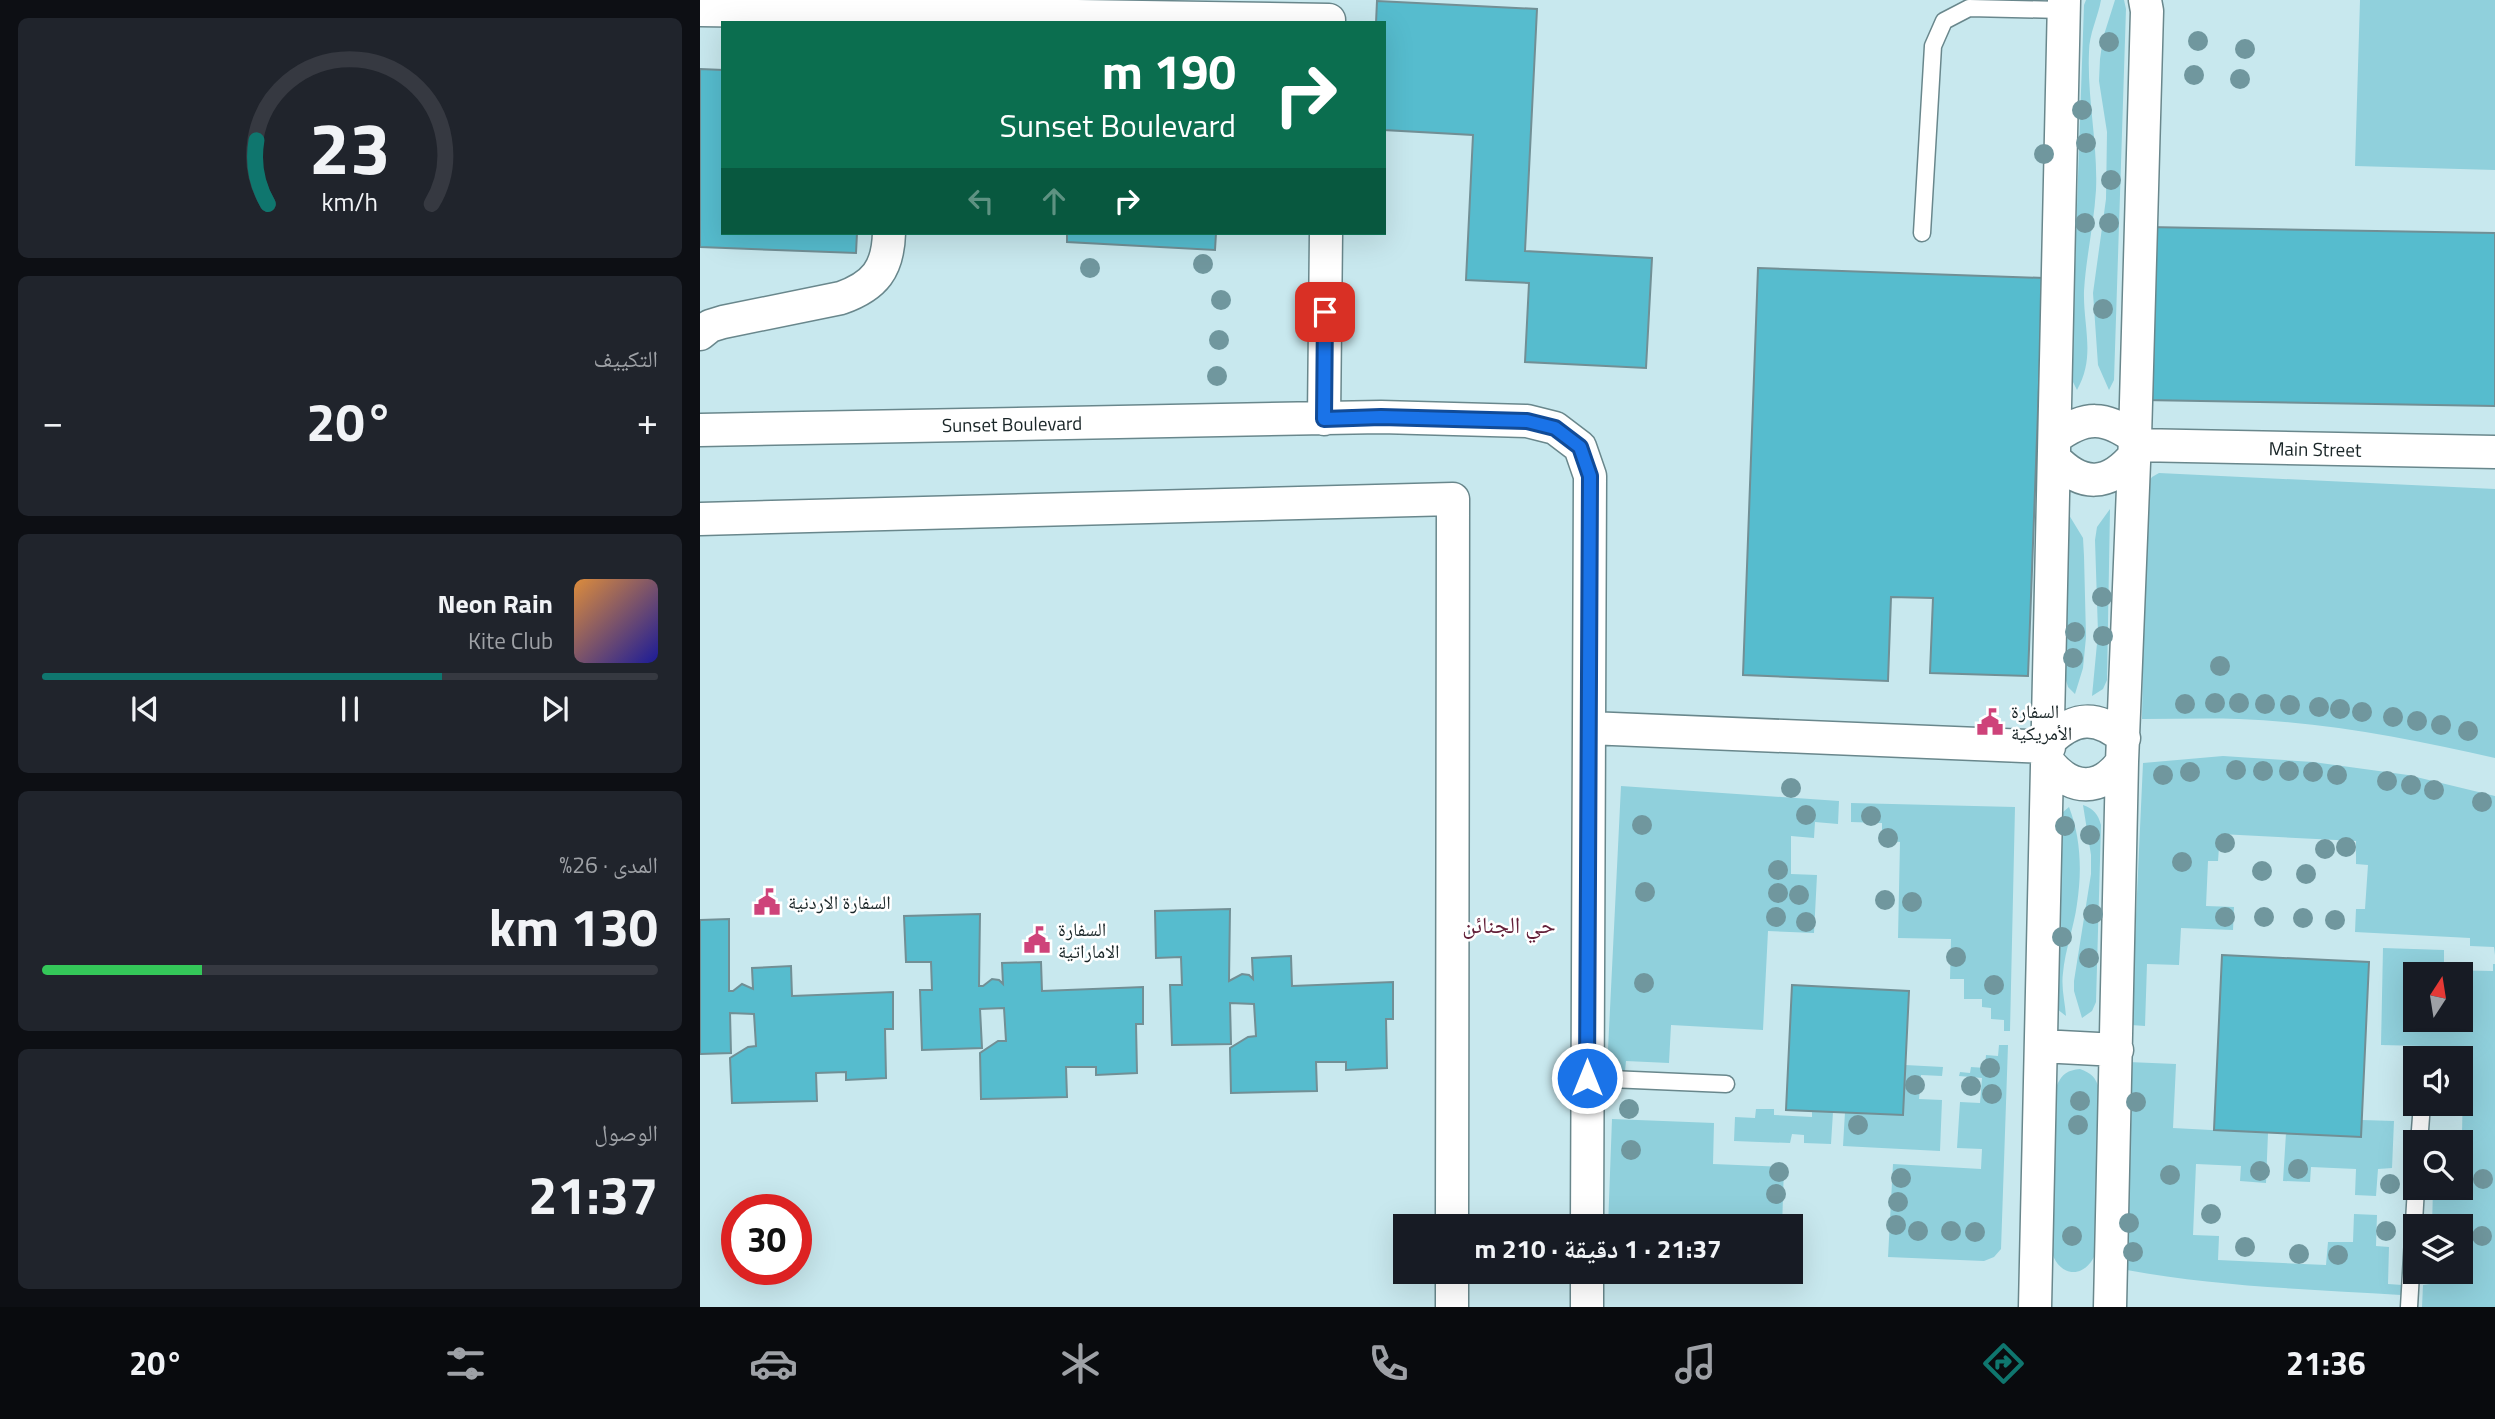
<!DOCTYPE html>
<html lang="ar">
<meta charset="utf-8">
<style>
:root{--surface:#171b24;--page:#20242c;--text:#f1f3f6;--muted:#9ea1a6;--line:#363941;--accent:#0f766e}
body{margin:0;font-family:"Titillium Web","Noto Naskh Arabic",sans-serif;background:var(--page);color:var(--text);direction:rtl;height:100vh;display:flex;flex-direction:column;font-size:26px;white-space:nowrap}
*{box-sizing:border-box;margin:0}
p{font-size:23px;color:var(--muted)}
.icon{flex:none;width:38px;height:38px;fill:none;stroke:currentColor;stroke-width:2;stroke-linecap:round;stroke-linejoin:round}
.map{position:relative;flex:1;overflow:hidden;direction:ltr}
.panel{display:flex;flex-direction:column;gap:18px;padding:18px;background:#0d0f14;width:700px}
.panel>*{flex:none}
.top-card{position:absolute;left:21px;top:21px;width:665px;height:214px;border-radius:0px;box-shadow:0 7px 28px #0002;direction:rtl;background:#0b6e4f;color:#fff;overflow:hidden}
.needle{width:46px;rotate:12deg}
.buttons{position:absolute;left:1703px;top:962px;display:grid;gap:14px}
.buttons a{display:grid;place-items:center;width:70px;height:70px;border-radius:0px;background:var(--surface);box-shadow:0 7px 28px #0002;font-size:35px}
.speed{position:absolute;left:21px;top:1194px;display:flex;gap:14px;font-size:35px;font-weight:700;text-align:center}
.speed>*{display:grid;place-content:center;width:91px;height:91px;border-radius:50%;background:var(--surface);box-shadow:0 7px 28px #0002;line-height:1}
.speed .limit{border:10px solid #d22;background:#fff;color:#111}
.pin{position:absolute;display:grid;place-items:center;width:60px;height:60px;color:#fff;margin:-30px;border-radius:14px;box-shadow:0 4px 10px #0006}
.me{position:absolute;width:77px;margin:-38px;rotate:0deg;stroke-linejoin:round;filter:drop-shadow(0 0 5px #0008)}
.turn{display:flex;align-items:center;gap:24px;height:147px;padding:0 35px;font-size:32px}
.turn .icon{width:91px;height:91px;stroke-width:2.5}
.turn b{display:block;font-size:49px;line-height:60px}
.lanes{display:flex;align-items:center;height:66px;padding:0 35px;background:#0003;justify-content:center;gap:35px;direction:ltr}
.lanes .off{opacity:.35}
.big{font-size:52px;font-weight:700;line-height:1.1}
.panel .tile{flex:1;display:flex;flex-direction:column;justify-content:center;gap:10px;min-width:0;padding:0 24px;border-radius:10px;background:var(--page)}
.panel .dial{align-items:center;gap:0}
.dial svg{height:182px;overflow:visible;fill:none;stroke:var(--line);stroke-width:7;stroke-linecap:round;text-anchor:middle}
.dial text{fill:var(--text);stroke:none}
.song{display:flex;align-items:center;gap:21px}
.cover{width:84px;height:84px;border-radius:10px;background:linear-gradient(135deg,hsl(30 70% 55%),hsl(240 70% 35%))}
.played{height:7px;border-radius:4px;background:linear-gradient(90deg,var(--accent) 65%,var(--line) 65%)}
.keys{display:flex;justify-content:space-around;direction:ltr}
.heat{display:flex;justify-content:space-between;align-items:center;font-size:38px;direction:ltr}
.charge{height:10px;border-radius:5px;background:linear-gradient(90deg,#34c759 26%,var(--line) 0)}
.trip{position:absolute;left:693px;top:1214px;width:410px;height:70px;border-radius:0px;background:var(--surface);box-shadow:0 7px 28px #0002;font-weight:700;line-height:70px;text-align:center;direction:rtl}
.dock{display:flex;height:112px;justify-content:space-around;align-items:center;background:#090b0e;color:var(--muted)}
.dock .icon{width:49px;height:49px}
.dock .current{color:var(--accent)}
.dock b{font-size:32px;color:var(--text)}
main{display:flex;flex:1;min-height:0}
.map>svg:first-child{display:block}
</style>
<main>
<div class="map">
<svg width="1795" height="1307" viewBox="0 0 1795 1307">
<rect width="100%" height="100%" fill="#c8e8ee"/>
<path fill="#90d0dc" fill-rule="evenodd" d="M1386 0H1401C1398 17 1389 34 1389 52 1387 98 1398 144 1396 190 1394 224 1386 257 1384 291 1383 326 1396 357 1377 390L1371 378 1384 5Z
M1415 0H1424L1426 9 1414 380 1409 390 1398 365 1393 293 1406 199 1407 132 1399 81 1400 59 1403 38Z
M1660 0H1795V170L1655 166Z
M1459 473 1795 489V758C1712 739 1625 722 1539 719 1507 718 1474 719 1442 719L1446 485 1452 477Z
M1410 509 1407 680 1403 689 1392 696 1398 633 1395 540 1397 527Z
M1369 515 1383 538 1384 556 1386 637 1383 668 1375 694 1368 687 1365 677Z
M1523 756 1613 762 1708 775 1795 796V955L1794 947 1770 946V938L1655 932 1656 909H1665L1668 865 1656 864V841L1520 834 1518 861H1508L1506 906 1534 907 1533 930 1481 928 1479 965 1447 964 1445 1026 1431 1025 1443 763Z
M921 786 1139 801 1138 824 1115 822 1114 838 1091 836V874L1117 875 1114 933 1068 931 1063 1030 971 1025 969 1063 926 1061 925 1071 907 1070Z
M1151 803 1315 807 1310 1031H1304V1020L1291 1019V1008L1282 1007V999H1264V979H1250L1251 939 1198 938 1200 842 1182 840V823L1151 822Z
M1383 805C1394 809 1398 814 1401 825L1396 1002 1392 1011 1382 1018 1374 991V981L1391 874V855Z
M1369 807C1381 838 1382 871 1377 904 1374 927 1365 950 1363 973 1361 988 1365 1002 1366 1016L1357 1009 1358 821 1363 812Z
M1683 948 1744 950V970L1793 971V964H1795V1307H1722L1723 1285 1730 1284V1272H1760V1227H1732L1733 1188H1760V1143H1734V1133H1762L1764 1047 1681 1045ZM1715 975H1760V1020H1715Z
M1299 1045H1308L1301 1249 1294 1257 1284 1261 1188 1257 1193 1164 1281 1169 1282 1149 1257 1148 1260 1102 1280 1103 1282 1078 1259 1076 1260 1072 1270 1073 1271 1067 1285 1068 1286 1055 1298 1056Z
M1428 1062 1476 1064 1473 1128 1568 1133 1566 1183 1540 1181 1541 1166 1496 1164 1493 1235 1519 1236 1518 1260 1626 1265 1628 1242H1653L1654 1214 1677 1215 1676 1246 1689 1247 1688 1284 1702 1285 1701 1295C1610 1289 1517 1287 1427 1270L1421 1251Z
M1205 1065 1243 1067 1242 1076 1221 1075 1219 1099 1242 1100 1240 1151 1143 1146 1145 1112 1202 1115Z
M1380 1069C1391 1073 1396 1077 1399 1089L1395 1255C1384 1279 1360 1277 1352 1253L1357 1085C1362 1074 1368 1070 1380 1069Z
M1056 1109H1074V1115L1112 1117V1111L1133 1112 1131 1144 1104 1143V1135L1092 1134 1090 1143 1034 1141 1035 1117 1055 1118Z
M912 1119 1014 1123 1013 1164 1084 1167 1082 1227H908Z
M1662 1120 1694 1121 1692 1168 1678 1169 1676 1196 1655 1195 1656 1169 1611 1167 1610 1182 1583 1181 1586 1133 1661 1137Z"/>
<path fill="#56bcce" stroke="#718f95" stroke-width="2" d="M677 1 837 9 825 251 952 258 946 368 825 362 829 283 766 280 773 135 684 130V23H676Z
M0 69 23 70V233H157L156 253 0 247Z
M1447 227 1795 233V406L1444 400Z
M367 233H516L515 250 367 242Z
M1058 268 1343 278 1328 676 1230 673 1233 598 1191 597 1188 681 1043 675Z
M530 909 529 981 542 974 549 975 553 979 552 958 591 956 592 986 693 982V1019H686L687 1068 646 1070V1062H616L617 1091 531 1093 530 1048 548 1037 556 1036 554 1004 530 1003 531 1044 472 1045 470 985H482L481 957 456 958 455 911Z
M280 914 279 986H283L292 979 299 980 303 984 302 963 341 962 342 991 443 987V1024H436L437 1073 396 1075V1067H366L367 1097 281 1099 280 1053 298 1041H306L304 1008 280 1009 282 1048 222 1050 220 990H232L231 962H206L204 916Z
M29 919V991H33L42 984 53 989 52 968 91 966 92 996 193 992V1029H185L186 1078 146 1080V1072L116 1073 117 1101 32 1103 30 1058 48 1047 56 1046 54 1014 30 1013 31 1053 0 1054V920Z
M1522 955 1669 962 1661 1137 1514 1130Z
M1092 985 1209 991 1203 1115 1086 1110Z"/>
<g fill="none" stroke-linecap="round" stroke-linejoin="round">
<defs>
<path id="lane" d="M1222 233 1233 46 1244 21 1269 8 1362 10
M887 1078 1026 1084
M1719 1143 1722 1104
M1709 1307 1716 1188"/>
<path id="street" d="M0 10 629 20 628 23
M0 334 10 326 23 322 141 298C175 286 188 269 189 233
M624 419 626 233
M0 430 681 417 827 421 855 428 880 447 890 476 887 1227
M1355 438C1385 415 1406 416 1435 438
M1435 445 1795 452
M1355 459C1382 487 1408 487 1434 456
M0 519 753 499 752 1227
M889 728 1349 747
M1349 741C1375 716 1397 715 1424 738
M1349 763C1372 791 1400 792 1422 762
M1341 1046 1417 1050
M752 1307V1272
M887 1307V1272
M1335 1307 1364 0
M1410 1307 1422 762 1435 438 1447 11 1445 0"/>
</defs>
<use href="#lane" stroke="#69878c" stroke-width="19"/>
<use href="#street" stroke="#69878c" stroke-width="35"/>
<use href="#lane" stroke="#fff" stroke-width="16"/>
<use href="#street" stroke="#fff" stroke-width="32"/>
</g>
<g fill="#70979e">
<circle cx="1498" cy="41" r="10"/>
<circle cx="1409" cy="42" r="10"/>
<circle cx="1545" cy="49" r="10"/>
<circle cx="1494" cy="75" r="10"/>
<circle cx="1540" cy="79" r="10"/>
<circle cx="1382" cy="110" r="10"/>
<circle cx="1386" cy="143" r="10"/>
<circle cx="1344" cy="154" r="10"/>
<circle cx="1411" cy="180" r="10"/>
<circle cx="1385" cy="223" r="10"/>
<circle cx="1409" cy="223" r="10"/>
<circle cx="503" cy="264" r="10"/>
<circle cx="390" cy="268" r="10"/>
<circle cx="521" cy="300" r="10"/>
<circle cx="1403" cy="309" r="10"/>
<circle cx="519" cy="340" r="10"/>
<circle cx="517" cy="376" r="10"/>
<circle cx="1402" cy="597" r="10"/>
<circle cx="1375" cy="632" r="10"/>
<circle cx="1403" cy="636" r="10"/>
<circle cx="1373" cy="658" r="10"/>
<circle cx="1520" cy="666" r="10"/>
<circle cx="1515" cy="703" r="10"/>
<circle cx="1539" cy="703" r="10"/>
<circle cx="1485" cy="704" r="10"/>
<circle cx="1565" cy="704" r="10"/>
<circle cx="1590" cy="705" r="10"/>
<circle cx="1619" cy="707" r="10"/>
<circle cx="1640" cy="709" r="10"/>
<circle cx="1662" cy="712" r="10"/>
<circle cx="1693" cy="717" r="10"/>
<circle cx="1717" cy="721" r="10"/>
<circle cx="1741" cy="725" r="10"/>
<circle cx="1768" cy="731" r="10"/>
<circle cx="1536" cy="770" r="10"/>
<circle cx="1563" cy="771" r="10"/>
<circle cx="1589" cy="771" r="10"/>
<circle cx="1490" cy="772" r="10"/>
<circle cx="1613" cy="772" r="10"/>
<circle cx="1463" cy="775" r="10"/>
<circle cx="1637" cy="775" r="10"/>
<circle cx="1687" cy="781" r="10"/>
<circle cx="1711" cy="785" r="10"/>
<circle cx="1091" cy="788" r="10"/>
<circle cx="1734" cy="790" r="10"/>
<circle cx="1782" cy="802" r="10"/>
<circle cx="1106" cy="815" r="10"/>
<circle cx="1171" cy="816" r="10"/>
<circle cx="942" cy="825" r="10"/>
<circle cx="1365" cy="826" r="10"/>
<circle cx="1390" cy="835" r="10"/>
<circle cx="1188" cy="838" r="10"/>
<circle cx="1525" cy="843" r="10"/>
<circle cx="1646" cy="847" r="10"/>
<circle cx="1625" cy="849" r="10"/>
<circle cx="1482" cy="862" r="10"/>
<circle cx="1078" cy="870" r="10"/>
<circle cx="1562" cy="871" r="10"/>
<circle cx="1606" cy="874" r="10"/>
<circle cx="945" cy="892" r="10"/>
<circle cx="1078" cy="893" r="10"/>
<circle cx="1099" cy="895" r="10"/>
<circle cx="1185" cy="900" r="10"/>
<circle cx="1212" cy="902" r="10"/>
<circle cx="1393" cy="914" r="10"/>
<circle cx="1076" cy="917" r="10"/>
<circle cx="1525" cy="917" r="10"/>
<circle cx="1564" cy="917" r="10"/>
<circle cx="1603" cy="918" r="10"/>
<circle cx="1635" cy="920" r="10"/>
<circle cx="1106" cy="922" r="10"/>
<circle cx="1362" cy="937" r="10"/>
<circle cx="1256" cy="957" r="10"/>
<circle cx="1389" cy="958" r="10"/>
<circle cx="944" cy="983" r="10"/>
<circle cx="1294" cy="985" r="10"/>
<circle cx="1290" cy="1068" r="10"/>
<circle cx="1215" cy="1085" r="10"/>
<circle cx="1271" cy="1086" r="10"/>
<circle cx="1292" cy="1094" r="10"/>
<circle cx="1380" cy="1101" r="10"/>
<circle cx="1436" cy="1102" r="10"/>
<circle cx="929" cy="1109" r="10"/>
<circle cx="1158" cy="1125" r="10"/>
<circle cx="1378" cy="1125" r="10"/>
<circle cx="931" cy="1150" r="10"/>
<circle cx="1598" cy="1169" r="10"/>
<circle cx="1560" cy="1171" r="10"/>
<circle cx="1079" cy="1172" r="10"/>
<circle cx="1470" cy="1175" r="10"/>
<circle cx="1201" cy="1178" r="10"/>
<circle cx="1783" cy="1179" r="10"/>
<circle cx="1690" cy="1184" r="10"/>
<circle cx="1076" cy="1194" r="10"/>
<circle cx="1198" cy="1202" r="10"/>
<circle cx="1511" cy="1214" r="10"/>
<circle cx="1429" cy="1223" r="10"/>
<circle cx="1196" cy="1225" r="10"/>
<circle cx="1218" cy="1231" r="10"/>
<circle cx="1251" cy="1231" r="10"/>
<circle cx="1686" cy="1231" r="10"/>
<circle cx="1275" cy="1232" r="10"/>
<circle cx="1372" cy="1236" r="10"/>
<circle cx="1782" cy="1236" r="10"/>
<circle cx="1545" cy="1247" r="10"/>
<circle cx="1433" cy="1252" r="10"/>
<circle cx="1599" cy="1254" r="10"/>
<circle cx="1638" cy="1255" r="10"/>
</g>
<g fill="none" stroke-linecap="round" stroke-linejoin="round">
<defs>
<path id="route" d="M625 312 624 419 681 417 827 421 855 428 880 447 890 476 887 1078"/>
</defs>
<use href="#route" stroke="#114b97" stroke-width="18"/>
<use href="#route" stroke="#1a73e8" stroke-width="12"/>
</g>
<defs>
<symbol id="civic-bare" viewBox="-9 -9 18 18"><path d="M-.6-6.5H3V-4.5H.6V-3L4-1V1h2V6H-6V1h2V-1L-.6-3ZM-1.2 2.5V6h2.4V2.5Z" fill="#ce437a" stroke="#fff" stroke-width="2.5" paint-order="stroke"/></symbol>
</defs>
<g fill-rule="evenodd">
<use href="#civic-bare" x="1271" y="703" width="38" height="38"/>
<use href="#civic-bare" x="48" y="883" width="38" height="38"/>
<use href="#civic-bare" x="318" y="921" width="38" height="38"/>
</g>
<g text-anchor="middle" stroke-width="5" stroke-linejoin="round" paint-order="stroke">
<g font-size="19" fill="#192527" stroke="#fff">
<text transform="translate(312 424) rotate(-1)" y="7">Sunset Boulevard</text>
<text transform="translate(1615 449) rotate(1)" y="7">Main Street</text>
</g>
<g font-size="19" fill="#192527" stroke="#fff" text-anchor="start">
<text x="1311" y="718">السفارة<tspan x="1311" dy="22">الأمريكية</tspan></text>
<text x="88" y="909">السفارة الاردنية</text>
<text x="358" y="936">السفارة<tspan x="358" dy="22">الاماراتية</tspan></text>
</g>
<g font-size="23" fill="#632039" stroke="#fff">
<text x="809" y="933">حي الجنائن</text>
</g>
</g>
</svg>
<div class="buttons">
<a><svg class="needle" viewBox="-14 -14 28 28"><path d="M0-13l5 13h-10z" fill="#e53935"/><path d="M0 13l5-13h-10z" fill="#9ea1a6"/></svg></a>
<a><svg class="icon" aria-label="sound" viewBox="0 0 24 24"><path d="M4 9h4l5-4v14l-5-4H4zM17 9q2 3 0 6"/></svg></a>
<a><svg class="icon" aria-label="search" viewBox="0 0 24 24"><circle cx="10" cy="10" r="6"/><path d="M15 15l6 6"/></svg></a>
<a><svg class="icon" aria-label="layers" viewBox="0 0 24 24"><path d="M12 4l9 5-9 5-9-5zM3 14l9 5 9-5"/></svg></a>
</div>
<div class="speed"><div class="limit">30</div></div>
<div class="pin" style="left:625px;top:312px;background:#d93025"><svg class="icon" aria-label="arrive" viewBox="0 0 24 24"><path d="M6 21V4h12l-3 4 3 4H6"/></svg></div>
<svg class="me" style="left:887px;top:1078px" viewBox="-20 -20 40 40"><circle r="17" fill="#1a73e8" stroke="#fff" stroke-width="3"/><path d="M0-11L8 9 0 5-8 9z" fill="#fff"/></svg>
<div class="trip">21:37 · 1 دقيقة · 210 m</div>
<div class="top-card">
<div class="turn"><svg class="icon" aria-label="right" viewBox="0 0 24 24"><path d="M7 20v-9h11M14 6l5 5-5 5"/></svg><div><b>190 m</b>Sunset Boulevard</div></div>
<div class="lanes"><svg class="icon off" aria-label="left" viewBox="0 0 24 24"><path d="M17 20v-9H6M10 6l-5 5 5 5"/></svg><svg class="icon off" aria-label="ahead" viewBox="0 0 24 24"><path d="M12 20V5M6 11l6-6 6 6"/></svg><svg class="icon" aria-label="right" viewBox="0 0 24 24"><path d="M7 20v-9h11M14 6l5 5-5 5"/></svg></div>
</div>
</div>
<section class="panel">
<div class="tile dial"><svg viewBox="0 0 100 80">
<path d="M14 69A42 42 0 1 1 86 69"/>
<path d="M14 69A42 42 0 0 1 9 41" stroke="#0f766e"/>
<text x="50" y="56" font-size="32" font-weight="700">23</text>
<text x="50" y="72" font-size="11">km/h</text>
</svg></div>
<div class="tile"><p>التكييف</p>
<div class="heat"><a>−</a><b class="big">20°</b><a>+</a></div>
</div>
<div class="tile">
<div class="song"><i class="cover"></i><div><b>Neon Rain</b><p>Kite Club</p></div></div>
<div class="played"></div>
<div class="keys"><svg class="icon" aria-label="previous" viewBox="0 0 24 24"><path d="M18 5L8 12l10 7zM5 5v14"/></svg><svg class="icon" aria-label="pause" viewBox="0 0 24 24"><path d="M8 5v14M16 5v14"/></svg><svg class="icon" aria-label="next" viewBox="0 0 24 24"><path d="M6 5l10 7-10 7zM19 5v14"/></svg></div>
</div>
<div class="tile"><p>المدى · 26%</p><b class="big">130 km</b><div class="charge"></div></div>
<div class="tile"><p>الوصول</p><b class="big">21:37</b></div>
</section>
</main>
<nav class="dock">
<b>21:36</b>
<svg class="icon current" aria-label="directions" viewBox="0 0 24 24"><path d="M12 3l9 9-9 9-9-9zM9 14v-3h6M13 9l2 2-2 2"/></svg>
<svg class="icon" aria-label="music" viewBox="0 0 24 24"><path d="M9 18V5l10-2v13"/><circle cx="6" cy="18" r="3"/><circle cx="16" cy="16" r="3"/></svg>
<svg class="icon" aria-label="phone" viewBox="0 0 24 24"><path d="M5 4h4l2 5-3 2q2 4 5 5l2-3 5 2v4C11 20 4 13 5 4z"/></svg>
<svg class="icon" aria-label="climate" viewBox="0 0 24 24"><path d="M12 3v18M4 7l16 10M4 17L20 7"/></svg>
<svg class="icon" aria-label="car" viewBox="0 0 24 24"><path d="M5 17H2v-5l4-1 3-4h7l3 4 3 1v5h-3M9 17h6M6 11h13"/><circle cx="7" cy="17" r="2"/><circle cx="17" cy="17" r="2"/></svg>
<svg class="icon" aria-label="filters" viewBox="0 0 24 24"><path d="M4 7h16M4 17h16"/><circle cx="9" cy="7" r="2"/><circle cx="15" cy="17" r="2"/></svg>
<b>20°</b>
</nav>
